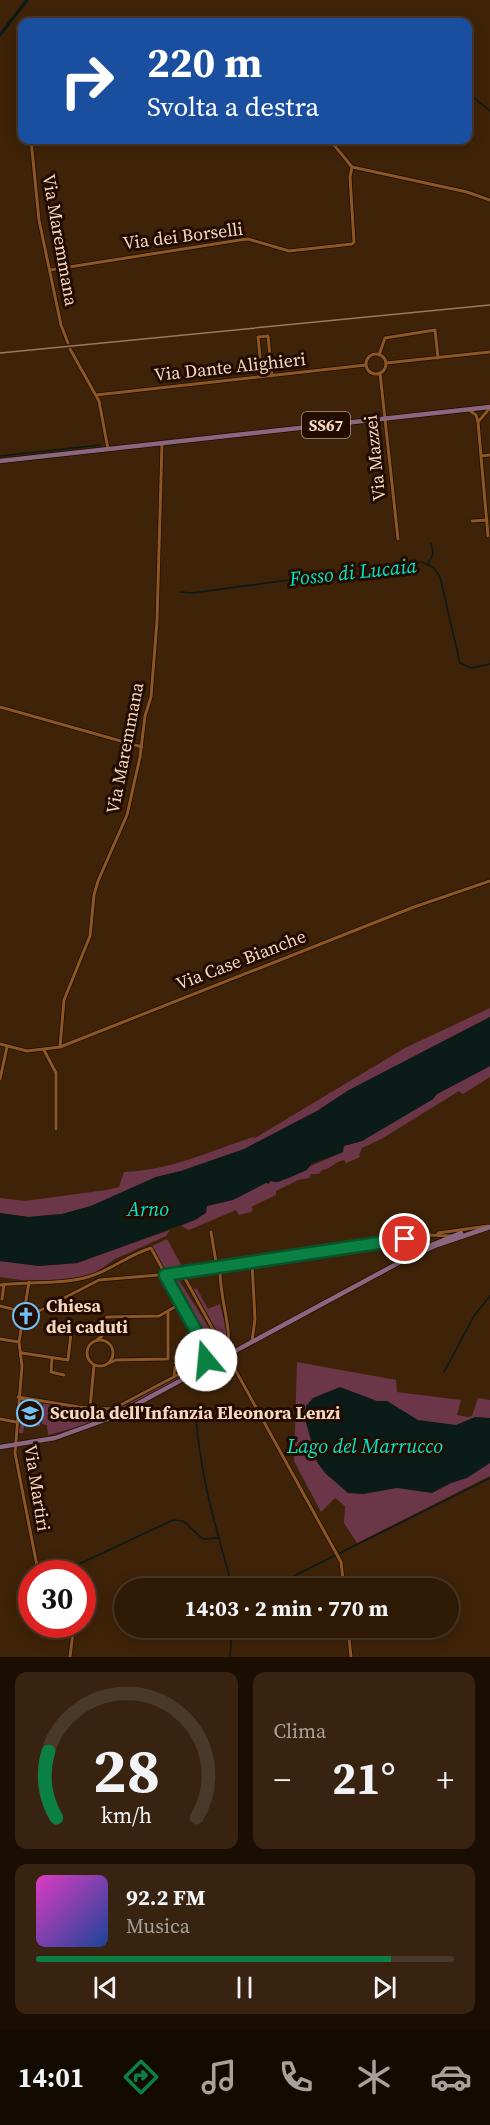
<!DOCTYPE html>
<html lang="it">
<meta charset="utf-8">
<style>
:root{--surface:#2f1a06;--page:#372310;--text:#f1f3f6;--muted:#a7a19b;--line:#4a3828;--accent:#0b8043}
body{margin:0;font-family:"Source Serif 4",serif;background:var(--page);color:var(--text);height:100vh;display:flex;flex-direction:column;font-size:22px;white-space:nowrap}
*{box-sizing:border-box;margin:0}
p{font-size:20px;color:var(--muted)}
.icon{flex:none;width:33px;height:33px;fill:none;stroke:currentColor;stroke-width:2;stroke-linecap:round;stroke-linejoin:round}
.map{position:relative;height:1657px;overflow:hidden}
.side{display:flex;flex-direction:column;gap:15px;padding:15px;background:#1a0e03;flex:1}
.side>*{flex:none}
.top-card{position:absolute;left:18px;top:18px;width:454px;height:126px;border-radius:12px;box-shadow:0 3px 15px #0003,0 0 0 2px var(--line);background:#1a4fa0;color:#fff;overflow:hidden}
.speed{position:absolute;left:18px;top:1560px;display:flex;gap:12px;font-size:30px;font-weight:700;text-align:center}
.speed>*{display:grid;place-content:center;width:78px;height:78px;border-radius:50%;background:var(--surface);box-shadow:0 3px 15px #0003,0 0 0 2px var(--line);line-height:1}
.speed .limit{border:9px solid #d22;background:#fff;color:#111}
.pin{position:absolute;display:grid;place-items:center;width:51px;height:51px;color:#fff;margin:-26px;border:3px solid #fff;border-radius:50%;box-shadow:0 2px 6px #0007}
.me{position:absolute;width:66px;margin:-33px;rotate:343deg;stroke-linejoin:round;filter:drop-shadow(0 0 4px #0008)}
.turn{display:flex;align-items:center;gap:21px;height:126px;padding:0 30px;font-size:27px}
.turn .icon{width:78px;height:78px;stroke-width:2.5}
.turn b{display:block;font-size:42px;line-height:51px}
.big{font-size:45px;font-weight:700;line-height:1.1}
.side .card{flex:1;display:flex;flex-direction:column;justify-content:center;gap:9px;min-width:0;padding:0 21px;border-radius:12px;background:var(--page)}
.side .dial{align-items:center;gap:0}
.dial svg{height:156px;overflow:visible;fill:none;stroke:var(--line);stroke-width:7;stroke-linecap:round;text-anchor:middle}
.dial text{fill:var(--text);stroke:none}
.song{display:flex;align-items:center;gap:18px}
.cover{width:72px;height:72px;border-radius:9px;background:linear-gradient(135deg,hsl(310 70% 55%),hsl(220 70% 35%))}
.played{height:6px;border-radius:3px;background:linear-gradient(90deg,var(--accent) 85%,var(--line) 85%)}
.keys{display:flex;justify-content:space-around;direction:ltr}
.heat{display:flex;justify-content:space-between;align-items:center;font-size:33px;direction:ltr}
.side .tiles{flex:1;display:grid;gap:15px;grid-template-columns:1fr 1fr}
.card:last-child{grid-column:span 2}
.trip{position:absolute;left:114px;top:1578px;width:345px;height:60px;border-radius:30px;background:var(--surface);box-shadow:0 3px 15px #0003,0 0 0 2px var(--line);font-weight:700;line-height:60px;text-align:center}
.dock{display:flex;height:96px;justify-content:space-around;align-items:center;background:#130a02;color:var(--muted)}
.dock .icon{width:42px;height:42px}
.dock .on{color:var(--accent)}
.dock b{font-size:27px;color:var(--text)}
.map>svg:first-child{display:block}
</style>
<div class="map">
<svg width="490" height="1657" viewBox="0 0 490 1657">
<rect width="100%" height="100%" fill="#3f2308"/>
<path fill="#6c3649" d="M490 1008V1017L349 1090 317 1111 245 1149 181 1171 156 1177 91 1206 62 1214 28 1217 0 1213V1198L25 1201 106 1190 119 1187 124 1172C168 1171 211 1151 253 1137L255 1138 405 1048Z
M490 1066V1077L463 1094 459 1091 383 1138 362 1148 359 1155 360 1157 346 1163 344 1160C336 1161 331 1169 322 1170L319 1174H311L309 1178 298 1180 276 1191V1195L251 1207 253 1209 251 1212 239 1215 236 1210 189 1230 181 1226 198 1218 207 1206 234 1198 269 1181 274 1182 343 1152V1146L362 1141 433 1099 437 1094Z
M170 1230 166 1236 115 1259 92 1275 63 1281 20 1280 0 1277V1261L39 1266 77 1263Z
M167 1239 184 1270 169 1272 162 1265 152 1246Z
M173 1276 177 1277 221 1347 222 1354 114 1414 78 1427 48 1435 47 1425 42 1424 43 1403 89 1410 113 1411 209 1360 210 1354 196 1327 197 1326 170 1280Z
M193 1288 197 1289 208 1309 220 1304 229 1342 227 1347H225Z
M297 1362 396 1380 397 1392 461 1400 457 1415 468 1417 472 1416 478 1398 490 1400V1476L357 1543 344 1523 345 1506 335 1498 321 1512 294 1461Z
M20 1400 41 1402 40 1426 24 1425 23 1433H18L21 1424 18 1423Z"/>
<path fill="#0a1b18" d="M490 1017V1066L437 1094 433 1099 362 1141 344 1146 343 1152 311 1164 307 1170 291 1177 278 1182 270 1181 269 1184 266 1183 233 1200 207 1206 206 1213 195 1220 77 1263 39 1266 0 1261V1213L28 1217 62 1214 91 1206 156 1177 181 1171 244 1149 317 1111 349 1090Z
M340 1387 377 1401H387L418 1420 456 1425 475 1417 490 1418V1463L467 1478 451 1483 432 1493 397 1488 363 1494 348 1493 325 1473 317 1462 305 1419 306 1406 313 1398Z"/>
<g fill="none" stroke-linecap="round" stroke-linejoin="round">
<path stroke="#0a1b18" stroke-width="1.5" d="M245 17 256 22
M468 93 490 111
M0 456 100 445
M428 564 433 554 431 543
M180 592 192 593 422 562 434 568 440 577 460 663 471 668 490 664
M444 1372 474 1316 490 1296
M141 1409 196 1416C200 1475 215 1525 231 1582L236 1586
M77 1565 173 1520 183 1521 203 1539 217 1538
M236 1588 241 1586 290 1578 490 1478
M230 1657 232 1628"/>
<path stroke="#0a1b18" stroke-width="3" d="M0 35 27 0"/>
<defs>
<path id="minor" d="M225 22 237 20 249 22
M22 62V67
M31 140 39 220 61 325 68 343
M330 140 352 167
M50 270 240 240 248 239 289 251 352 244 354 242 350 177 352 167 467 192 490 200
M70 349 99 401 108 449
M366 364a10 10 0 1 1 20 0a10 10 0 1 1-20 0Z
M379 355 385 338 435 330 438 358
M386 363 490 352
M380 373 398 539
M262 377 258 337 268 336 272 376
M96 395 366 365
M469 410 476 415 478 422 488 536
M478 422 490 408
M481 456 490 455
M472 521 487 520
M0 707 142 747
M0 1044 27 1051 60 1047 414 907 490 881
M60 1047 64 1000 90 936 94 895 98 881 127 815 140 757 145 716 151 697 157 621 162 443
M44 1050 56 1073V1129
M0 1079 7 1047
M211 1232 217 1268
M438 1233 488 1226
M411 1238 415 1246 413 1255
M398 1241 405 1249 401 1260
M220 1268C219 1297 232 1326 228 1354
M182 1273 341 1562 344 1588
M29 1282 19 1342 22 1366 15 1453 37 1566 40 1572 44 1574
M0 1285C29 1281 59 1285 88 1277 110 1271 128 1255 151 1248L209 1355 206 1360 113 1409 79 1407 18 1397
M2 1299 4 1284
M0 1306 24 1312H37L99 1280 182 1273 429 1235 451 1236
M0 1339 19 1342
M87 1353a13 13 0 1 1 26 0a13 13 0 1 1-26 0Z
M97 1340 102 1336 105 1319 107 1317 159 1316 180 1304
M252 1341 255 1319 252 1263
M22 1353 68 1360 71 1333
M52 1358 51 1372 64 1375
M107 1364 116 1360 168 1359V1311
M174 1376 175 1367H191
M90 1408 94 1365
M0 1419 16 1422
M66 1574 78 1569 83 1572 82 1578
M348 1628 351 1657
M70 1657 74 1624"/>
<path id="major" d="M0 461 490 407
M419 1250 461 1233
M0 1447 55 1438 113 1417 402 1261 437 1245 490 1227"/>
</defs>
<use href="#minor" stroke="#1f0e02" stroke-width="4.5"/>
<use href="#major" stroke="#1f0e02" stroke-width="6"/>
<use href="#minor" stroke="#8c5625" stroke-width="3"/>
<use href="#major" stroke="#8b667e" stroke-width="4.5"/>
<path stroke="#987a61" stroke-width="1.5" d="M0 353 490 305"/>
</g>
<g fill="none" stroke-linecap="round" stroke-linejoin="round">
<defs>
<path id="route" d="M206 1360 209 1354 165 1275 405 1239"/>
</defs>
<use href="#route" stroke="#07532c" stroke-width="15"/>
<use href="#route" stroke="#0b8043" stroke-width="10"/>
</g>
<defs>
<symbol id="church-ring" viewBox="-11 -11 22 22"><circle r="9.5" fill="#220c00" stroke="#73c1f5" stroke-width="1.5"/><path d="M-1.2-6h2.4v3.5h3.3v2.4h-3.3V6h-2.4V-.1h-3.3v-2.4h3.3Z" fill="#73c1f5"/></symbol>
<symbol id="school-ring" viewBox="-11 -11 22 22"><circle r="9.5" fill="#220c00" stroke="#73c1f5" stroke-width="1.5"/><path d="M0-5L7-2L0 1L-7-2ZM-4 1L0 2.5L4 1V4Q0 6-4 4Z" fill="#73c1f5"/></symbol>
</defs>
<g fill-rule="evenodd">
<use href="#church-ring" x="11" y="1301" width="30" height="30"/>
<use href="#school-ring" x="15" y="1398" width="30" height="30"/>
</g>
<g text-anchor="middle" stroke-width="6" stroke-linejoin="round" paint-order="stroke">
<rect fill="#220c00" stroke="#b79a86" stroke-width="1.5" x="302" y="412" width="48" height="26" rx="4.5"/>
<g font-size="16" font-weight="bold" fill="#f7d7bf">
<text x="326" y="431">SS67</text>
</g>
<g font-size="18" fill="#f7d7bf" stroke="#220c00">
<text transform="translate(183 236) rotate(-7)" y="6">Via dei Borselli</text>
<text transform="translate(60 240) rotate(80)" y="6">Via Maremmana</text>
<text transform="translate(230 367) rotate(-6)" y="6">Via Dante Alighieri</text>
<text transform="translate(375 458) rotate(-96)" y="6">Via Mazzei</text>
<text transform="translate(125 748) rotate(-79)" y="6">Via Maremmana</text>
<text transform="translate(241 960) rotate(-21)" y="6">Via Case Bianche</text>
<text transform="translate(37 1488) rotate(81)" y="6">Via Martiri</text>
</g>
<g font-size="18" font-weight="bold" fill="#f7d7bf" stroke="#220c00" text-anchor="start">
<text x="46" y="1312">Chiesa<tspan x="46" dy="21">dei caduti</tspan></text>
<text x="50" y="1419">Scuola dell'Infanzia Eleonora Lenzi</text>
</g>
<g font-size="20" font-style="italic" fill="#00e5c9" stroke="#220c00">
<text transform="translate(353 572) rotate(-6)" y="7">Fosso di Lucaia</text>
<text x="148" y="1216">Arno</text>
<text x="365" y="1453">Lago del Marrucco</text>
</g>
</g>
</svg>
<div class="speed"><div class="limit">30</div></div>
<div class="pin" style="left:405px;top:1239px;background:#d93025"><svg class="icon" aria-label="arrive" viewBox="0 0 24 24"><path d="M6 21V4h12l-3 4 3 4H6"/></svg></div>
<svg class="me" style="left:206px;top:1360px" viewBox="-20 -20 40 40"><circle r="19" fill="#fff"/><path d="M0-13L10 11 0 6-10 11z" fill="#0b8043"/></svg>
<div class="trip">14:03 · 2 min · 770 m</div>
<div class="top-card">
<div class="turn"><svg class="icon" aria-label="right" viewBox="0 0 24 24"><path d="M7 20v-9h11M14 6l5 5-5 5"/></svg><div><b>220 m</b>Svolta a destra</div></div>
</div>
</div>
<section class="side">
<div class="tiles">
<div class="card dial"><svg viewBox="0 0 100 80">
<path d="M14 69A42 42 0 1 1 86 69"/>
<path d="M14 69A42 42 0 0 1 10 35" stroke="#0b8043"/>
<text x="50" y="56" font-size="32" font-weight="700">28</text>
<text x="50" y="72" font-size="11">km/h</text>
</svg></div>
<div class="card"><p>Clima</p>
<div class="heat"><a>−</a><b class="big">21°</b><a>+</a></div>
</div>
<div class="card">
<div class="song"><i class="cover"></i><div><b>92.2 FM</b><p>Musica</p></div></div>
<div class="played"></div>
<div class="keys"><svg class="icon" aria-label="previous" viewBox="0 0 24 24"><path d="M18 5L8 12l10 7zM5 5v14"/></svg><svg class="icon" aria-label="pause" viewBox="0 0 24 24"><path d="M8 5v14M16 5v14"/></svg><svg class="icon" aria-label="next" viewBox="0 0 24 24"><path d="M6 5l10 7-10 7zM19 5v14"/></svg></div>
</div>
</div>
</section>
<nav class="dock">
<b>14:01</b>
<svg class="icon on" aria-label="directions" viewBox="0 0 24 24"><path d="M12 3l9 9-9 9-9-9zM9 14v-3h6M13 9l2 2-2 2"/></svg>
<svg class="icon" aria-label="music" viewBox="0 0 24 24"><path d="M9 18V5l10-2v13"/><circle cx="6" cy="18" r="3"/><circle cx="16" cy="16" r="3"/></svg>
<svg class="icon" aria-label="phone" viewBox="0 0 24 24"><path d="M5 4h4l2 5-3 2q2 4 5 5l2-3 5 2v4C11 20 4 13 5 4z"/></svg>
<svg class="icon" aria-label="climate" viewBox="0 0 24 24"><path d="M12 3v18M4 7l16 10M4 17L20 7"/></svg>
<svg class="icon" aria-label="car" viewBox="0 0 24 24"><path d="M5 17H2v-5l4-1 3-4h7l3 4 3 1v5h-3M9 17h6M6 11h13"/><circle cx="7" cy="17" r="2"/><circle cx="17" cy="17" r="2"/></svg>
</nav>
